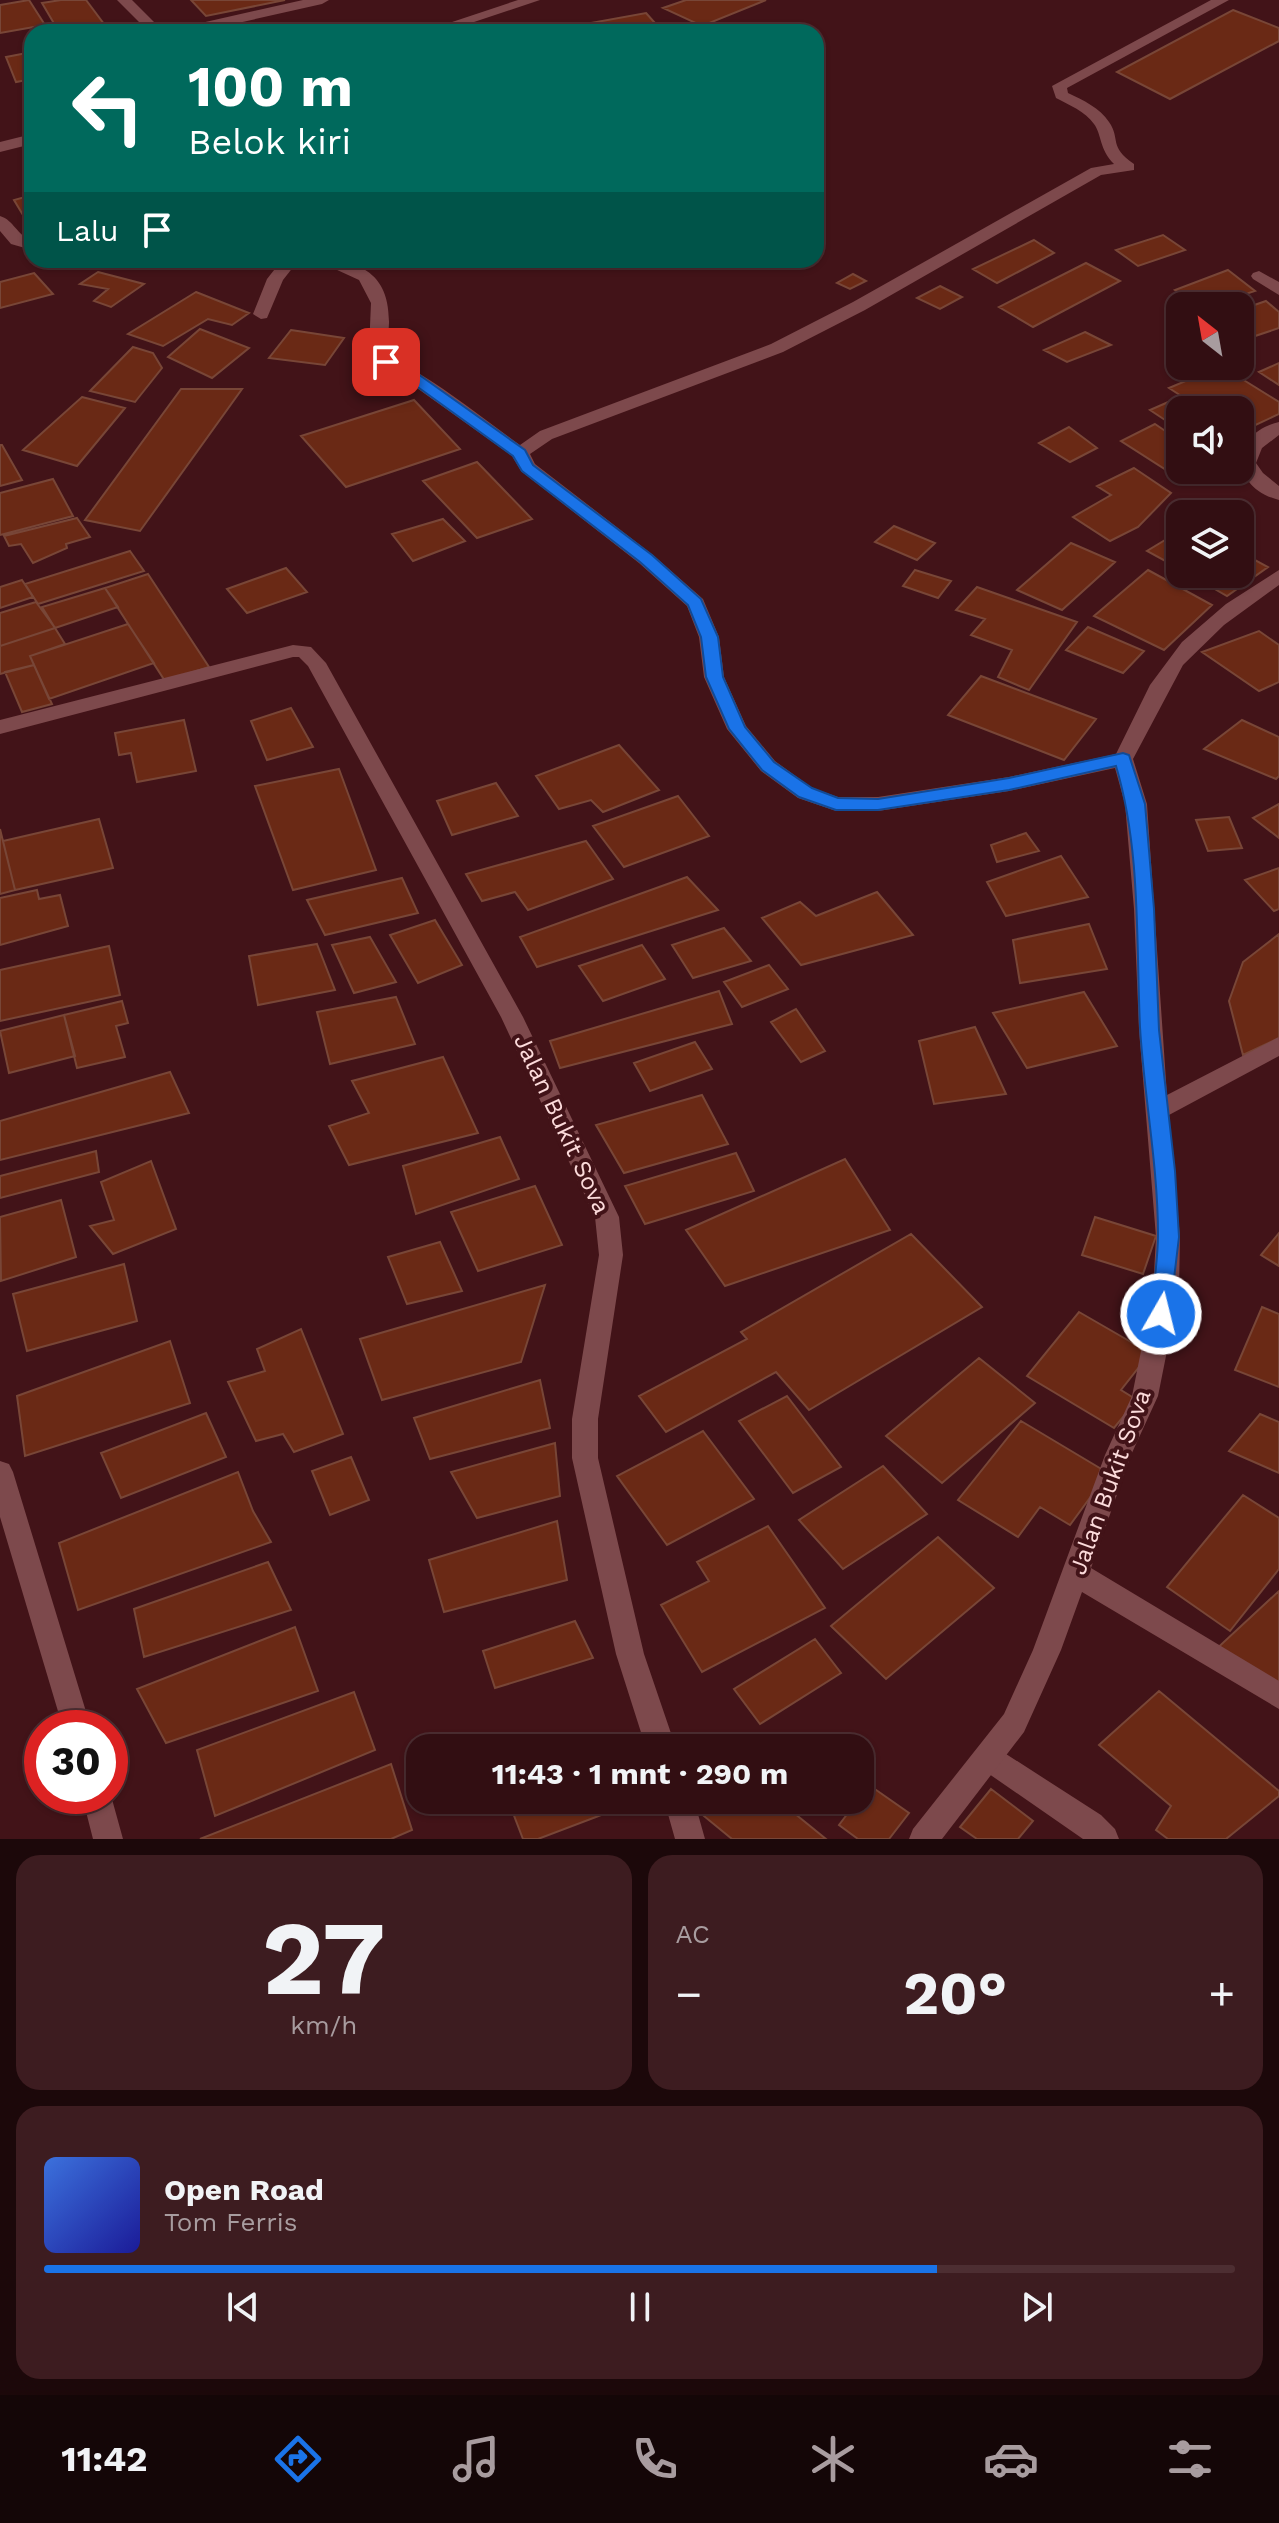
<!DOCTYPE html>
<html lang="id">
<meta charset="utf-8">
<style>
:root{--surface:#320e12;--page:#3d1c20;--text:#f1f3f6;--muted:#a89c9f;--line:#4d2e32;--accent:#1a73e8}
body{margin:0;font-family:"Work Sans",sans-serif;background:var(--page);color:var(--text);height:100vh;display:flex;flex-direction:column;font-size:30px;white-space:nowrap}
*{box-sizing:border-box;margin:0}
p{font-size:26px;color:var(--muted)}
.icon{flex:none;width:44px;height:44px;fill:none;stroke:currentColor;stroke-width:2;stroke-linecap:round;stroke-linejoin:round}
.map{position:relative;height:1839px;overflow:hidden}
.side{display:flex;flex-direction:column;gap:16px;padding:16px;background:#1c080a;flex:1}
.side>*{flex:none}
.guide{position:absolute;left:24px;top:24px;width:800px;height:244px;border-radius:24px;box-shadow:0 2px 6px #0004,0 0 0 2px var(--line);background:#00695c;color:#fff;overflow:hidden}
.needle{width:52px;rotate:329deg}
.buttons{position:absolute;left:1166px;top:292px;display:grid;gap:16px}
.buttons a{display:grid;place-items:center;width:88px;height:88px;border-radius:16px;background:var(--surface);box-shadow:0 2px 6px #0004,0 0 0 2px var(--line);font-size:40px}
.speed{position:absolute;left:24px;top:1710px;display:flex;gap:16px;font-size:40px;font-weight:700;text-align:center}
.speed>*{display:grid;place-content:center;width:104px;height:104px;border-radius:50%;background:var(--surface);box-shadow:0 2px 6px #0004,0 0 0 2px var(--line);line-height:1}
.speed .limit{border:12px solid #d22;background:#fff;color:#111}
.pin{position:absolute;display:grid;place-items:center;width:68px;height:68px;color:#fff;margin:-34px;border-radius:16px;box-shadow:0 4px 12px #0006}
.me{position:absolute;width:88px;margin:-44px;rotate:8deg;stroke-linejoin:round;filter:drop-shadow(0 0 6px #0008)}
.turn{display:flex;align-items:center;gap:28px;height:168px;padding:0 32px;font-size:36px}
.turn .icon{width:104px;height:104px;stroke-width:2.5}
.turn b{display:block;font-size:56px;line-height:68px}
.then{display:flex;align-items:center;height:76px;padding:0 32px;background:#0003;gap:16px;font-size:30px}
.big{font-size:60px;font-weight:700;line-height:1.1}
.side .tile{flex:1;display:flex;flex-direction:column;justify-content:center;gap:12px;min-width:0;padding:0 28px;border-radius:24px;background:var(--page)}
.side .dial{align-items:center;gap:0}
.dial b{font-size:104px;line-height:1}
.song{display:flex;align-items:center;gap:24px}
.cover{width:96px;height:96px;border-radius:12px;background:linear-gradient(135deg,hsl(220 70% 55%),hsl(240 70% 35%))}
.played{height:8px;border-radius:4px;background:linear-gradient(90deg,var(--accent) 75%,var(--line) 75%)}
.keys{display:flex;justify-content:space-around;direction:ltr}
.heat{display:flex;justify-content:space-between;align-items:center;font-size:44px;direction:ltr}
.side .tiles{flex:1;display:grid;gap:16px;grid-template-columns:1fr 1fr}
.tile:last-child{grid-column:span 2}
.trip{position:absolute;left:406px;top:1734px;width:468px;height:80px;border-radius:24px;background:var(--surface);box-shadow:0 2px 6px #0004,0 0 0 2px var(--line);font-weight:700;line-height:80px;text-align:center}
.dock{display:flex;height:128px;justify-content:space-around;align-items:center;background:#140607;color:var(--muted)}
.dock .icon{width:56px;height:56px}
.dock .active{color:var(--accent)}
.dock b{font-size:36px;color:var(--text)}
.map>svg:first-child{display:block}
</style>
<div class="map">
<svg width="1279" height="1839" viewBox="0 0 1279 1839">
<rect width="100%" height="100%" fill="#421318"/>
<path fill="#6a2915" stroke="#784637" stroke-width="2" d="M29 0 45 25 0 33V5Z
M61 0H86L110 32H59L42 3Z
M191 0H285L206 16Z
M686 0H766L702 26 663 8Z
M1233 10 1279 28V41L1170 99 1117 72Z
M646 13 663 32H560L558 29Z
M32 52V79L16 82 6 57Z
M32 195V230L14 200Z
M1163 235 1185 250 1138 266 1116 250Z
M1034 240 1054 253 997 283 973 269Z
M1086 263 1120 281 1033 327 999 307Z
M1228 270 1255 291 1210 306H1198L1175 290Z
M98 272 144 284 111 307 94 301 108 289 80 284Z
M34 273 53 294 0 308V282Z
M853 274 866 281 850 289 837 283Z
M940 286 962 297 940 309 917 298Z
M196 292 249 313 232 325 208 319 163 346 128 334Z
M1266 301 1279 312V328L1240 341V310Z
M200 329 249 348 212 378 168 357Z
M291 330 344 338 325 365 269 358Z
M1085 332 1111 345 1067 362 1044 350Z
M133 347 153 353 162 368 135 402 90 391Z
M1279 363V385L1259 372Z
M1221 366 1279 402V414L1249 428 1240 421V410H1203L1169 388Z
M181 389H242L140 531 85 520Z
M82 397 125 408 77 466 23 450Z
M414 400 460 449 346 487 301 436Z
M1173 400 1189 410H1180V430L1150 410Z
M1155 424 1180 441V470H1207L1185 482 1121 441Z
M1069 427 1097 448 1070 462 1039 443Z
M0 445H2L22 480 0 486Z
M477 462 532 519 477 538 423 481Z
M1134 468 1171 493 1138 527 1110 541 1073 517 1111 495 1097 486Z
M53 479 73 516 0 535V493Z
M77 518 90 537 66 544 67 548 33 563 21 544 9 546 4 536Z
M443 519 465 541 413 561 392 534Z
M894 526 935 543 917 560 875 542Z
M1180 531V569L1147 551Z
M1071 543 1115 562 1062 610 1017 590Z
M130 551 144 571 38 604 25 584Z
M1240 552 1268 567 1227 596 1189 574H1240Z
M286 568 307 592 247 613 227 589Z
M915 570 951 581 938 598 903 586Z
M1148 570 1212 605 1164 650 1094 616Z
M148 574 209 667 165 681 105 588Z
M22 580 33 597 0 608V587Z
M977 587 1077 622 1029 690 998 677 1012 650 971 635 985 619 956 610Z
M105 588 118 607 55 628 42 607Z
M36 602 55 628 0 646V613Z
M128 624 154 663 49 699 30 656Z
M1088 627 1144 651 1123 673 1066 650Z
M55 628 65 644 30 656 34 665 0 674V646Z
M1259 631 1279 645V682L1259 691 1202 652Z
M34 665 52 704 22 712 5 672Z
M981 676 1096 719 1064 760 948 715Z
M291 708 313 747 267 760 251 721Z
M184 720 196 771 137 782 131 753 119 755 115 733Z
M1242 720 1279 737V776L1276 779 1204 749Z
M619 745 659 790 603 812 591 800 559 809 536 776Z
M339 769 376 870 293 890 255 786Z
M496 783 518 816 452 835 437 801Z
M678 796 709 836 624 867 593 826Z
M1279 804V838L1253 818Z
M1229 817 1242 848 1208 851 1196 820Z
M99 819 113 868 15 890 3 841Z
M0 829 15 890 0 894Z
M1026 833 1039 851 997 862 991 845Z
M586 841 613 879 528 910 515 892 482 901 466 874Z
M1061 856 1088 897 1006 916 987 882Z
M1279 868V909L1274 911 1245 880Z
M687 877 718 910 537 967 520 937Z
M402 878 418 913 325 935 307 900Z
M37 890 39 899 60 895 68 926 0 945V898Z
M877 892 913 935 801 965 762 918 800 902 816 916Z
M435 920 462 965 418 983 390 935Z
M1089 924 1107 969 1020 983 1013 940Z
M724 928 751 961 693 978 672 945Z
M1279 934V1038L1243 1055 1229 1001 1243 962Z
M370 937 396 982 354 993 332 945Z
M317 944 335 990 258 1005 249 956Z
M642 945 665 979 603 1001 579 966Z
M109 946 120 995 0 1021V970Z
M769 965 788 989 742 1007 724 982Z
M719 991 732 1024 560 1068 550 1041Z
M1084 992 1117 1046 1027 1068 993 1013Z
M396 997 415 1044 330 1064 317 1012Z
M122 1001 128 1023 116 1026 125 1057 77 1068 64 1015Z
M796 1009 825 1051 801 1062 771 1022Z
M64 1015 75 1056 9 1073 0 1031Z
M975 1027 1006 1094 934 1104 919 1041Z
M695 1042 712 1069 650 1091 634 1063Z
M443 1057 478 1133 349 1165 329 1126 369 1113 352 1081Z
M170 1072 189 1113 0 1160V1121Z
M702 1095 728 1144 624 1173 596 1125Z
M500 1137 519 1179 416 1214 403 1166Z
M96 1151 99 1172 0 1198V1176Z
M736 1153 754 1191 645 1224 625 1186Z
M845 1159 890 1230 725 1286 686 1230Z
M151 1161 176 1229 113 1254 90 1226 114 1220 101 1182Z
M535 1186 562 1245 478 1271 451 1212Z
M61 1200 76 1257 1 1281 0 1217Z
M1095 1217 1156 1236 1143 1274 1082 1255Z
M1279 1233V1266L1261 1255Z
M911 1234 982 1307 809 1410 776 1372 666 1432 639 1396 747 1339 741 1332Z
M440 1242 462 1291 407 1304 388 1257Z
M124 1264 137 1321 27 1351 13 1294Z
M545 1285 521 1362 382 1400 360 1339Z
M1262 1307 1279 1314V1387L1235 1370Z
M1079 1312 1150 1353 1121 1390 1137 1400 1114 1428 1027 1376Z
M301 1329 343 1434 294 1452 283 1434 256 1441 228 1382 265 1371 257 1349Z
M170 1341 190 1403 25 1456 17 1396Z
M979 1358 1035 1403 942 1483 886 1436Z
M540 1380 550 1428 430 1459 414 1418Z
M787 1396 841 1467 793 1493 739 1421Z
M206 1413 226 1457 121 1498 101 1453Z
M1260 1414 1279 1422V1473L1229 1451Z
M1021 1421 1108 1473 1070 1525 1040 1507 1018 1537 958 1500Z
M703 1431 754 1499 667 1545 617 1476Z
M555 1443 560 1496 477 1518 451 1472Z
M351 1457 369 1500 330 1515 312 1471Z
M883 1466 927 1514 843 1569 799 1520Z
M238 1472 253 1511 271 1542 78 1610 59 1543Z
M1243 1495 1279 1518V1569L1230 1631 1167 1587Z
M557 1521 567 1580 444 1612 429 1560Z
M768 1526 825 1608 702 1672 661 1605 709 1581 697 1562Z
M938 1537 994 1588 886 1679 831 1626Z
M268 1562 291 1610 144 1657 134 1609Z
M1279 1591V1692L1212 1653Z
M575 1621 593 1658 495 1688 483 1651Z
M295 1627 318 1691 166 1743 137 1689Z
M815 1639 841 1673 760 1724 734 1689Z
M1159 1691 1279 1791V1796L1226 1839H1168L1156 1830 1171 1806 1099 1745Z
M354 1692 375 1750 215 1816 197 1750Z
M604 1734 610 1748H566Z
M391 1764 412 1830 391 1839H200Z
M869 1785 909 1813 889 1839H858L839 1825Z
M991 1789 1033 1821 1018 1839H977L960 1827Z
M508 1800H631L633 1803 538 1839H523Z
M710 1800H778L826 1839H732L699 1812Z"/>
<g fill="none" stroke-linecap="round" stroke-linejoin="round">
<path fill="#7d494c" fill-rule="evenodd" d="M303 0H329L322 4 198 32H172L179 28Z
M989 1743 1101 1815 1115 1829 1119 1839H1083L979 1767 974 1757 979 1747Z"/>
<path fill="#7d494c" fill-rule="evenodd" d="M117 0H132L164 32H149Z
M518 0H540L444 32H422Z
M1211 0H1229L1067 88 1068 93C1083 100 1100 108 1109 122 1121 139 1108 146 1134 164V170L1101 175 865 310 783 352 552 439 530 454 535 464 653 555 703 599 719 637 724 677 746 726 775 761 812 788 838 797H878L1009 777 1116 754 1150 685 1182 642 1226 604 1279 570V585L1224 625 1183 665 1133 759 1147 804 1167 1095 1279 1037V1056L1169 1115 1180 1237 1179 1291 1158 1396 1131 1455 1091 1568 1279 1681V1709L1082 1592 1061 1650 1024 1732 942 1839H909L913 1829 1004 1714 1033 1650 1105 1455 1132 1396 1153 1291 1156 1237 1139 1030 1134 909 1125 804 1115 768 1009 791 878 811H836L798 798 761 771 727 729 704 677 699 637 687 606 639 563 521 471 512 456 407 381 380 366 369 349 371 303 359 280 335 269 294 266 283 280 267 318 261 319 253 314 267 279 278 265 269 260C322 260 390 248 389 323 389 335 383 349 393 359 400 365 411 368 420 374 454 395 487 421 520 445L540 431 771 344 853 302 1091 168 1114 164C1099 149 1102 135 1094 124 1085 111 1069 105 1056 98L1052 86Z
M32 134V144L0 152V142Z
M0 216C14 220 17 236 32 240V250L11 244 0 231Z
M1259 271 1279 282V295L1253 279 1251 276 1253 273Z
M1279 422V435L1262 448 1256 463 1263 473 1279 486V500C1229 487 1229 434 1279 422Z
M293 645 311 647 326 663 523 1017 619 1217 623 1255 598 1419V1458L644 1654 676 1748H646L616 1654 572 1458V1419L599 1255 595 1217 501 1017 308 666 299 657H293L0 734V720Z
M664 1800H694L705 1839H675Z"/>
<path fill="#7d494c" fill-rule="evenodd" d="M0 1461 9 1464 13 1472 91 1728H63L0 1517Z
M110 1792 123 1839H93L82 1796H110Z"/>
</g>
<path fill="#1a73e8" stroke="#114b97" stroke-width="2" d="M386 358 418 374 525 450 533 465 652 555 701 599 718 637 723 677 745 727 774 762 812 788 838 798 878 799 1009 778 1123 753 1129 755 1145 804 1154 909 1159 1030 1175 1171 1179 1237 1169 1320 1161 1322 1154 1320 1151 1314C1153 1288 1158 1261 1158 1235 1158 1165 1144 1096 1140 1027 1136 940 1141 850 1116 766L1009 790 878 810H836L799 797 762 770 729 729 706 677 701 637 688 605 640 562 522 471 513 456 408 380 381 365 379 362Z"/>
<g text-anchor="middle" stroke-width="8" stroke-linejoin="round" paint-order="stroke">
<g font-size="24" fill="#fcdbdb" stroke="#421318">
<text transform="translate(562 1124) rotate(65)" y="8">Jalan Bukit Sova</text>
<text transform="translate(1110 1482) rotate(-70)" y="8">Jalan Bukit Sova</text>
</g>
</g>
</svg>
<div class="buttons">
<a><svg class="needle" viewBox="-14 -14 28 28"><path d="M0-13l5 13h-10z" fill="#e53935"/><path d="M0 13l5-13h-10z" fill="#a89c9f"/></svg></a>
<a><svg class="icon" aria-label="sound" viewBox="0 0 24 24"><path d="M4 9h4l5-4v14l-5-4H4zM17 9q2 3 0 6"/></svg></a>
<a><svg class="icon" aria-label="layers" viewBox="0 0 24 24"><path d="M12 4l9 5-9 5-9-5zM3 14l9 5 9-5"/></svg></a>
</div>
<div class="speed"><div class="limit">30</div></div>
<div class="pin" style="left:386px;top:362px;background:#d93025"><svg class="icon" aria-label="arrive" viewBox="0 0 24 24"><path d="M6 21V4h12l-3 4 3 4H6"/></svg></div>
<svg class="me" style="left:1161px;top:1314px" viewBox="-20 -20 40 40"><circle r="17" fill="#1a73e8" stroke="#fff" stroke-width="3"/><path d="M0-11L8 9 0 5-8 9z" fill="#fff"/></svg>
<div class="trip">11:43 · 1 mnt · 290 m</div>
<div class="guide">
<div class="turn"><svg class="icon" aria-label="left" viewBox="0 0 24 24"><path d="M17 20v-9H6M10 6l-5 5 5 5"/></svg><div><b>100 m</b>Belok kiri</div></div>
<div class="then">Lalu<svg class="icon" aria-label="arrive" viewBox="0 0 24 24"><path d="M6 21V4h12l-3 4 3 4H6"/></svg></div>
</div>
</div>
<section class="side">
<div class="tiles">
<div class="tile dial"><b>27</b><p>km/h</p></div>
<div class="tile"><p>AC</p>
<div class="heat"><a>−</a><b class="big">20°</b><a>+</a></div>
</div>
<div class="tile">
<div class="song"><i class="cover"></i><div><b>Open Road</b><p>Tom Ferris</p></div></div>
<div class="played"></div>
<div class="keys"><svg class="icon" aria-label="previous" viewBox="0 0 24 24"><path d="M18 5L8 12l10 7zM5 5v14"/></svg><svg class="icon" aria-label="pause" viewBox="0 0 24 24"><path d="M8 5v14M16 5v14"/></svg><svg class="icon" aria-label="next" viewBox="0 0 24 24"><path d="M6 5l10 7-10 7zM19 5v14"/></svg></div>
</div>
</div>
</section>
<nav class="dock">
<b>11:42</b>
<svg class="icon active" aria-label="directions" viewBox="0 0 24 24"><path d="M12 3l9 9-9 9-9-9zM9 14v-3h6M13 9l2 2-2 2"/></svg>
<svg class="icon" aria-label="music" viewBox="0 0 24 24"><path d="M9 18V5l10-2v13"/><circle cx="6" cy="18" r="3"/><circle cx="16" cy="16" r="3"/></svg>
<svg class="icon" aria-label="phone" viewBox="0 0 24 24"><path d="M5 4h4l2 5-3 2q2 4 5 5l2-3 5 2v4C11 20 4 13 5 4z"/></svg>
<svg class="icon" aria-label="climate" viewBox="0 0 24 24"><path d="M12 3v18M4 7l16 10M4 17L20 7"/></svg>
<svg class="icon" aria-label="car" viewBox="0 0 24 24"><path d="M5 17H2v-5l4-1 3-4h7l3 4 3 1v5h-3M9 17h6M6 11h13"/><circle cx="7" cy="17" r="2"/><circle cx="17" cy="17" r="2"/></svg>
<svg class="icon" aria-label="filters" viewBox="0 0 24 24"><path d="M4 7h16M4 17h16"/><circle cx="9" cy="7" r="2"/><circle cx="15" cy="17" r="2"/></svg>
</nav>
